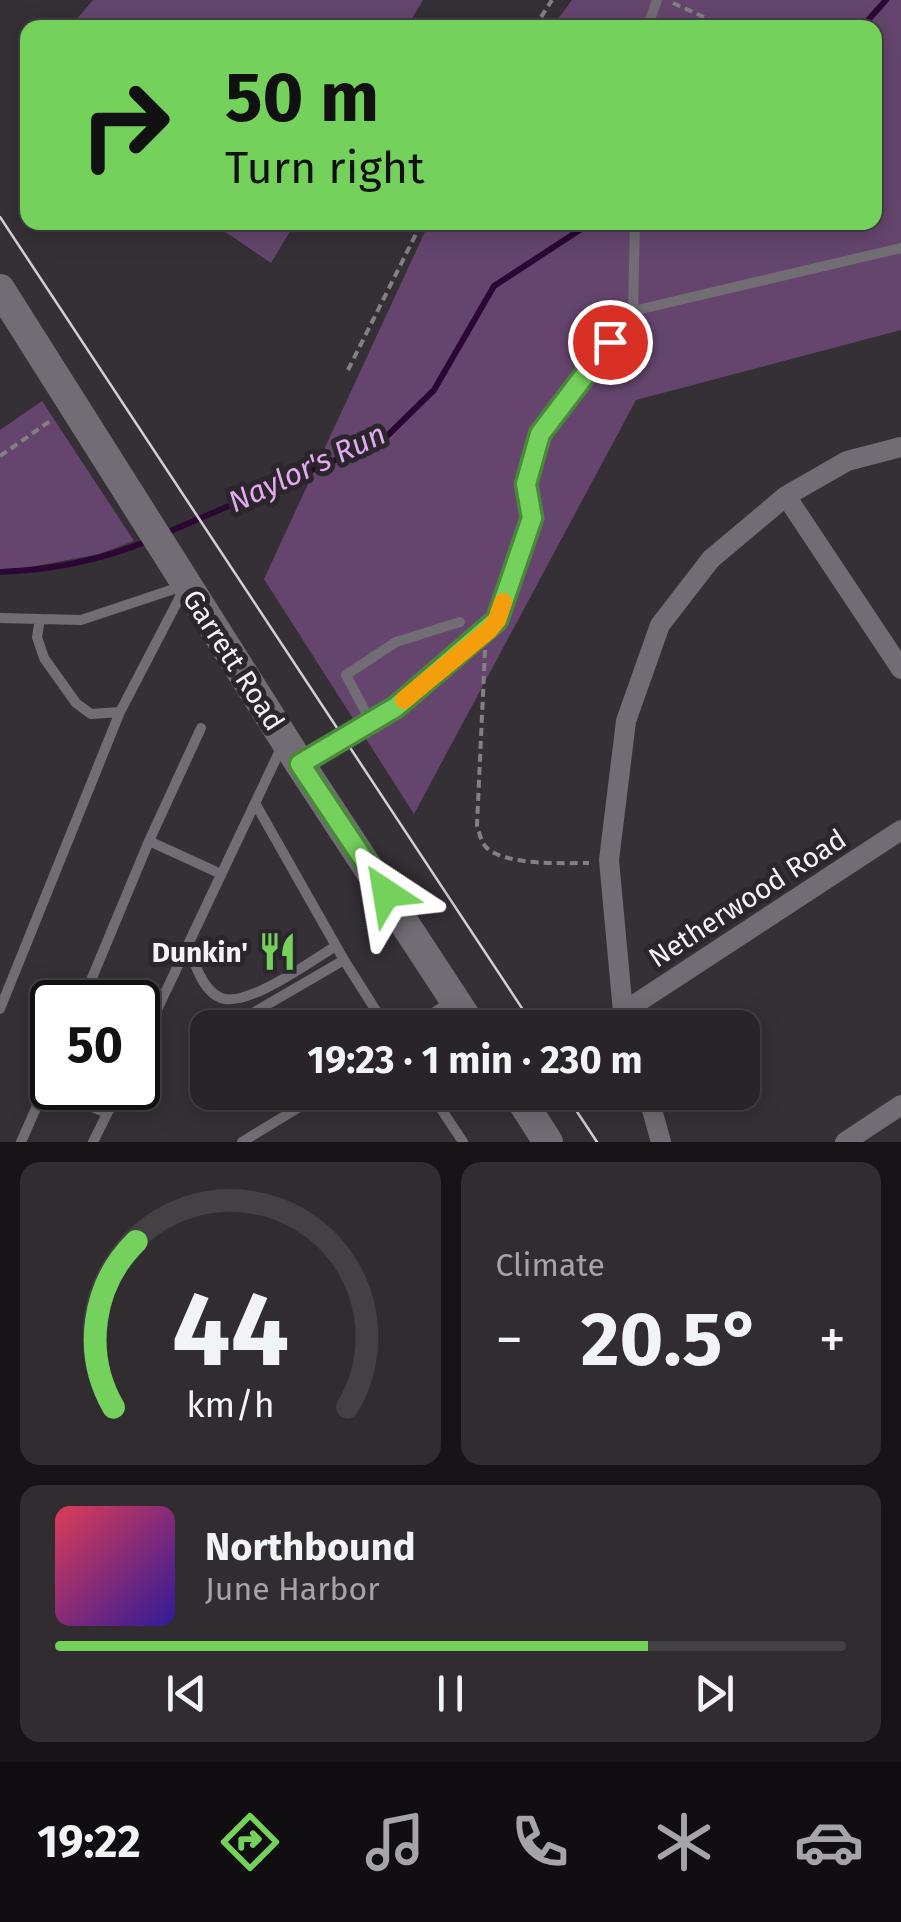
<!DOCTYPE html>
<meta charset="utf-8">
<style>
:root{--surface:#282428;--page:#302c30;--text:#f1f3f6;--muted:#a5a4a8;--line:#444145;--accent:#74d25c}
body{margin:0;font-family:"Fira Sans",sans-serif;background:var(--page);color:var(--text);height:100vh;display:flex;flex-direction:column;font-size:38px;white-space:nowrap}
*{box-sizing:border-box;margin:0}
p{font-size:32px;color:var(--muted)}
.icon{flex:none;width:55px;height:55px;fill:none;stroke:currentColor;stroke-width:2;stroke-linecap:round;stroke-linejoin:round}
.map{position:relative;height:1142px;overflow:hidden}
.sheet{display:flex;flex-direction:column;gap:20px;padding:20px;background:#161416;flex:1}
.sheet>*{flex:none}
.top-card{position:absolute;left:20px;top:20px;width:862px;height:210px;border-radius:20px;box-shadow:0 5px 25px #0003,0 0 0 2px var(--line);background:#74d25c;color:#111;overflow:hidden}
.speed{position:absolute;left:30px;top:980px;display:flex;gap:20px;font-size:50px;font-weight:700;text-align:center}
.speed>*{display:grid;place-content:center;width:130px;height:130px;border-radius:50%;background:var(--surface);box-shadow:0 5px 25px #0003,0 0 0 2px var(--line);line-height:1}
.speed .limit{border:5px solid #111;border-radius:15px;background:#fff;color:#111}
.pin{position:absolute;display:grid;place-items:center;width:85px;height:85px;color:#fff;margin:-42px;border:5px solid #fff;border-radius:50%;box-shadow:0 2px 10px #0007}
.me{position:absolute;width:110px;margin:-55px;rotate:327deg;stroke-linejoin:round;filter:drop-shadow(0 0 8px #0008)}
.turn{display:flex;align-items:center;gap:35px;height:210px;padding:0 40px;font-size:45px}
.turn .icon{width:130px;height:130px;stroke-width:2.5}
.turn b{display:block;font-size:70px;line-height:85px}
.big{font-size:75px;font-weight:700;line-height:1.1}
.sheet .widget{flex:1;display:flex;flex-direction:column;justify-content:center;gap:15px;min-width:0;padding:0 35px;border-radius:20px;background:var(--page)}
.sheet .dial{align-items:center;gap:0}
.dial svg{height:260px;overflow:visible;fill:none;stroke:var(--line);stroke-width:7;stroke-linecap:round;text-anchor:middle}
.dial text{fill:var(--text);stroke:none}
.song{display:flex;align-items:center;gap:30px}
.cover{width:120px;height:120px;border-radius:15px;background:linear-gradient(135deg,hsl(350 70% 55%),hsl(250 70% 35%))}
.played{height:10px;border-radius:5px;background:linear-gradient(90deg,var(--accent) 75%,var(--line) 75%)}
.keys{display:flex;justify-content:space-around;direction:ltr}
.heat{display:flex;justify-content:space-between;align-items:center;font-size:55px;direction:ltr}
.sheet .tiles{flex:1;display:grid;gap:20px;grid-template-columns:1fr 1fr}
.widget:last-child{grid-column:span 2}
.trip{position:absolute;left:190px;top:1010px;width:570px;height:100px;border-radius:20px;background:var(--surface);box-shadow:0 5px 25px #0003,0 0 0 2px var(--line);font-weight:700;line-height:100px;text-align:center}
.menu{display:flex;height:160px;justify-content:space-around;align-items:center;background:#100e10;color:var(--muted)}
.menu .icon{width:70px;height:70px}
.menu .active{color:var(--accent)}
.menu b{font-size:45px;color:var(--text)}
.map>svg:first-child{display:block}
</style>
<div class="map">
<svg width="901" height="1142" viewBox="0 0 901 1142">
<rect width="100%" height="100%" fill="#353036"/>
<path fill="#65456d" d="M93 0H423L407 27H70Z
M572 0H901V330L636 400 414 814 264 579 429 223 875 222V28L552 27Z
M212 223H295L271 263Z
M42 401 134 541 99 554 0 573V430Z"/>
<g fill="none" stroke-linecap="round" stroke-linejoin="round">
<path stroke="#2c0734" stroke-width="6" d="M861 28 886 0
M166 533 384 439 434 390 494 286 592 222
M0 572C53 570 102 560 150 540"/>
<path stroke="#837f84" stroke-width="4" stroke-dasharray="8 5" stroke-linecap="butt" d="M673 3 728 28
M534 28 552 0
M348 370 422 222
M0 456 53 419
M485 650 477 825C479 832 481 842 486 847 504 866 564 863 589 863"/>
<path stroke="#726d74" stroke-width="10" d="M647 28 657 0
M633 311 901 248
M0 618 81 620 183 586
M40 619 37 637 44 658 76 703 91 714 120 712
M371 722 346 675 396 642 460 622
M201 728 149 841 221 874
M301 763 396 707 497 620 531 518 526 484 540 434 633 311 635 222
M255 803 344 960 387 1028
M189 944C193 962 203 991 221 998 248 1008 312 960 336 946
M82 1002 149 841
M0 1009 120 712 184 589
M246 1017 344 960
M416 1028 418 1023 450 1002
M138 1050 283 744
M46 1088 107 1113
M430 1092 463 1142
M21 1142 52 1072
M93 1142 120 1088
M242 1142 324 1092"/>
<path stroke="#726d74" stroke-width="20" d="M786 496 901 669
M623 1012 901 830
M628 1028 623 1012 609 860 626 721 660 625 711 559 786 496 847 461 901 447
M647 1092 661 1142
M845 1142 901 1105"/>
<path stroke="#726d74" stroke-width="30" d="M0 289 300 764 473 1028
M516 1092 548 1142"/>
<path stroke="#d3d0d3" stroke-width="2.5" d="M0 217 535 1028
M564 1092 597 1142"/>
</g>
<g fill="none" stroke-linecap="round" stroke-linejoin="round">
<defs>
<path id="route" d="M386 893 300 764 396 707 497 620 532 518 526 484 540 434 610 342"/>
</defs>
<use href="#route" stroke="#4b883c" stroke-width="25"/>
<use href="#route" stroke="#74d25c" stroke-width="18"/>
<path stroke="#f59e0b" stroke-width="18" d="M404 700 489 630 497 620 503 602"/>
</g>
<defs>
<symbol id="restaurant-bare" viewBox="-9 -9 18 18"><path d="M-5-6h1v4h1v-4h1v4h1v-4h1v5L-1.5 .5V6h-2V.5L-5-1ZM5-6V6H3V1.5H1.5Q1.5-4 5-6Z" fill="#74d25c" stroke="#2b262c" stroke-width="2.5" paint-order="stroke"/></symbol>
</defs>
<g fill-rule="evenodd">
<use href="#restaurant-bare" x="250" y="924" width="55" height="55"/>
</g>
<g text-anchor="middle" stroke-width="10" stroke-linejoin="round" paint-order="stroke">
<g font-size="28" fill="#f5f2f5" stroke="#2b262c">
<text transform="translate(234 660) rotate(57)" y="10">Garrett Road</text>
<text transform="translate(747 898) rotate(-33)" y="10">Netherwood Road</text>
</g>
<g font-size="28" font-weight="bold" fill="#f5f2f5" stroke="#2b262c" text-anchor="end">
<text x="248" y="962">Dunkin'</text>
</g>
<g font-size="30" font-style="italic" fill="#e4a9f2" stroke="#2b262c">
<text transform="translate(307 468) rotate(-25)" y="10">Naylor's Run</text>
</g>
</g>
</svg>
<div class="speed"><div class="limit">50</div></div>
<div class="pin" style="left:610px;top:342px;background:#d93025"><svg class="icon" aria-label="arrive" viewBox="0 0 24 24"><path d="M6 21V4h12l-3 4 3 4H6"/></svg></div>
<svg class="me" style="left:386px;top:893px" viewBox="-20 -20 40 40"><path d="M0-17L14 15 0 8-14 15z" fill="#74d25c" stroke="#fff" stroke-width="4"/></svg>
<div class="trip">19:23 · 1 min · 230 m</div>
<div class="top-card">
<div class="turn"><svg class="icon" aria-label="right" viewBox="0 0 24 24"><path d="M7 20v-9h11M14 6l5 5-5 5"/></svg><div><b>50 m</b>Turn right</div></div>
</div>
</div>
<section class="sheet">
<div class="tiles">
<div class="widget dial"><svg viewBox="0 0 100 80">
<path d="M14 69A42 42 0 1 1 86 69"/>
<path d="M14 69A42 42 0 0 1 21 18" stroke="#74d25c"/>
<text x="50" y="56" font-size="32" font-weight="700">44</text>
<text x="50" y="72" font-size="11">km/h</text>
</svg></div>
<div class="widget"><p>Climate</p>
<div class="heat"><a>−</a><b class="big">20.5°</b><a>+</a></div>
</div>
<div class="widget">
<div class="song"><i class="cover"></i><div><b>Northbound</b><p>June Harbor</p></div></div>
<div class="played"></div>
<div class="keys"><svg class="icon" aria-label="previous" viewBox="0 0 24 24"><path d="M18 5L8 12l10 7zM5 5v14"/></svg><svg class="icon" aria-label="pause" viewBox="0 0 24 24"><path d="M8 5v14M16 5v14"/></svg><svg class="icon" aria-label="next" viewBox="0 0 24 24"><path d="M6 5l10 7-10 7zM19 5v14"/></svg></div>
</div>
</div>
</section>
<nav class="menu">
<b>19:22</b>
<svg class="icon active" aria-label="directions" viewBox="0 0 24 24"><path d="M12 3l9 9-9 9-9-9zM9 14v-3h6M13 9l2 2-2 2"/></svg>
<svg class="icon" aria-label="music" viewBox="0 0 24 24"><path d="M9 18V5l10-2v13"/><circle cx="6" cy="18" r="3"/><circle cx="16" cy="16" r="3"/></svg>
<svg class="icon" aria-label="phone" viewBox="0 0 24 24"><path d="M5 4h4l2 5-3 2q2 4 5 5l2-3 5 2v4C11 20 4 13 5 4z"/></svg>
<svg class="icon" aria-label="climate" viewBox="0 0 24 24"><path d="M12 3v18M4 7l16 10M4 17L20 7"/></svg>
<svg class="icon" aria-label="car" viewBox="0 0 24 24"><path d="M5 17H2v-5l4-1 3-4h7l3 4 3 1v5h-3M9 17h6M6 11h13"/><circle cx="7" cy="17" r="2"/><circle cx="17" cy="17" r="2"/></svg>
</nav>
